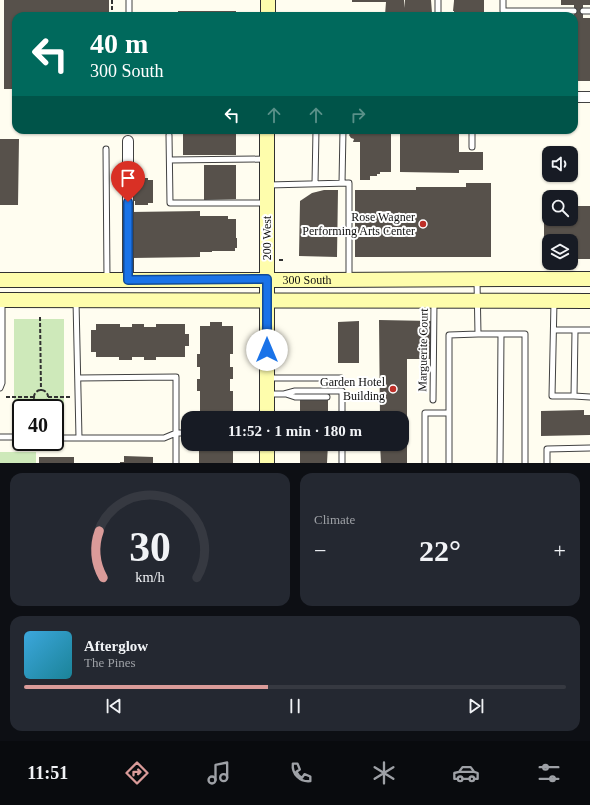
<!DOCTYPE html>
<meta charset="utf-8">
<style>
:root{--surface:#171b24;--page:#242831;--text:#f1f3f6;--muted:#9ea1a6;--line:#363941;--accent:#da9b99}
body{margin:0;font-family:"Times New Roman",serif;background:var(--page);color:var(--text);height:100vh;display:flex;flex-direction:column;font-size:15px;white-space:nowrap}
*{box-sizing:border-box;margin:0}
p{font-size:13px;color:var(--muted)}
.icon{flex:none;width:22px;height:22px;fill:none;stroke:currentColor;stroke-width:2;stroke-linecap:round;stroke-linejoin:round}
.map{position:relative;height:463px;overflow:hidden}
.sheet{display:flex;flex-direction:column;gap:10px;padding:10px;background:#0d0f14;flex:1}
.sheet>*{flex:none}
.guide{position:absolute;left:12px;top:12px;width:566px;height:122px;border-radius:12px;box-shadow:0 1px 3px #0004;background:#00695c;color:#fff;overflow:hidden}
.buttons{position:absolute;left:542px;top:146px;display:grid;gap:8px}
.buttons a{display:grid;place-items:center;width:36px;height:36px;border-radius:8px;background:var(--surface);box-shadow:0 1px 3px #0004;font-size:20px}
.speed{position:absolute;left:12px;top:399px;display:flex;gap:8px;font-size:20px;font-weight:700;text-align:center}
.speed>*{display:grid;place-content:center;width:52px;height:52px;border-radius:50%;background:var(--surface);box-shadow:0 1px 3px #0004;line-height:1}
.speed .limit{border:2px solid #111;border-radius:6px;background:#fff;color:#111}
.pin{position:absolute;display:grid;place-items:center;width:34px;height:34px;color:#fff;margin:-41px -17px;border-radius:50% 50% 50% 0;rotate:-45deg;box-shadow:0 0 4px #0007}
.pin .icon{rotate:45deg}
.me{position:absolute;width:44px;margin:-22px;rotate:0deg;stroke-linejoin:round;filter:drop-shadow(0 0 3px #0008)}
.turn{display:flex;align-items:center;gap:14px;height:84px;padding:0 12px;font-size:18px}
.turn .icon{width:52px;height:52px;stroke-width:2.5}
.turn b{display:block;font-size:28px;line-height:34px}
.lanes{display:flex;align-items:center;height:38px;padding:0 12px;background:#0003;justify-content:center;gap:20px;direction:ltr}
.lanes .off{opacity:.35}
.big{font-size:30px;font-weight:800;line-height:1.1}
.sheet .tile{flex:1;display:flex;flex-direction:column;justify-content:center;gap:6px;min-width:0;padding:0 14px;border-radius:12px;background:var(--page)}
.sheet .dial{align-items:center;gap:0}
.dial svg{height:104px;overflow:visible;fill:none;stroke:var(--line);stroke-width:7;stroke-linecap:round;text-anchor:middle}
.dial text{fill:var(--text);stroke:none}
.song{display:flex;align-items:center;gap:12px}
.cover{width:48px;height:48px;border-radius:6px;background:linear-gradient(135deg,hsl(200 70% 55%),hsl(190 70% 35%))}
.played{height:4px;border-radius:2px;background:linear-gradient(90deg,var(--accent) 45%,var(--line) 45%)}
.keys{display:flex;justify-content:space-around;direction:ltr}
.heat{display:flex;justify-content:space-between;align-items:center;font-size:22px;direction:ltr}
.sheet .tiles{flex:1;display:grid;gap:10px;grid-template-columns:1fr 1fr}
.tile:last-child{grid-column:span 2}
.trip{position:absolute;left:181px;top:411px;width:228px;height:40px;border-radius:12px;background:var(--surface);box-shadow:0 1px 3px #0004;font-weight:800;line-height:40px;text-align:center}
.tab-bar{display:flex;height:64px;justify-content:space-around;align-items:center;background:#090b0e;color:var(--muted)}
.tab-bar .icon{width:28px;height:28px}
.tab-bar .current{color:var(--accent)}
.tab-bar b{font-size:18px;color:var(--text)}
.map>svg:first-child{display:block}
</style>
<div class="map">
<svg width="590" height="463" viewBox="0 0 590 463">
<rect width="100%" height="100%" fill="#fffdf0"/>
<path fill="#cee9ba" d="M14 319H64V420H55V408H21V420H14Z
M0 452H36V463H0Z"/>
<path fill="#57514b" d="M4 0H109V16H16V89H4Z
M352 0H404V8L405 0H431L432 13 385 15 386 2H352Z
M454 0H484V16H454V11H453L454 1Z
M561 0H590V5H583V18H590V81H574V5H561Z
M178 11H236V16H178Z
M133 130H157V132H133Z
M183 130H236V155H183Z
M360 130H391V172H380V174H377V176H370V180H360V142H353L354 139 351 138 349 135 351 132 354 131 356 132 357 134H360Z
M400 130H459V152H483V170H459V173L400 172Z
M0 139H19L18 205H0Z
M204 165H236V199L204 200Z
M135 178H148V180H153V203H148V205H135V201H132V195H135V188L132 187V182H135Z
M466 183H491V257H355V190H416V187H466Z
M324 190H338L337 257 299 256 300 201 312 193Z
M544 206H549V219H571V206H590V259H571V241H549V259H542V254H544Z
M200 211V216H228V219H236V238H237V248H235V251H212V252H200V257L132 258 131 212Z
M379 320 431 321V359H407V463H381L380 444H402V418H380Z
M359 321V363H338V322Z
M210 322H222V326H233V354H230V367H233V379H230V391H233V415H226V418H210V415H200V391H197V379H200V367H197V354H200V326H210Z
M96 324H120V327H132V324H144V327H156V324H185V334H189V346H185V357H156V360H144V357H132V360H119V357H96V352H91V330H96Z
M300 400H328V418H300Z
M584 410V415H590V435L541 436V411Z
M210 444 233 445V463H199V445Z
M300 444H328L327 463H300Z
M124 456 153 457V463H120V462H124Z
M39 457H74V463H39Z"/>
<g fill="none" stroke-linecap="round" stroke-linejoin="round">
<defs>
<path id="lane" d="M129 0V16
M503 0V11H574
M583 11H590
M438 16V0
M169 135 170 203H267
M472 147V130
M106 149 107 279
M170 160 267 159
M315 183 316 130
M342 183 343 130
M268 185 349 183V279
M477 281 478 334
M554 302 552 396H574L575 331
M554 330H590
M78 378 176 377V463
M268 378H341
M0 388 2 383V301
M268 394H284L295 391H342V418
M286 394 295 397H327
M574 396 590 397
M433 400 434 302
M0 437H21
M55 438H79L76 301
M79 438H164L176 433H188
M342 444V463
M425 463V413H449
M449 463V335L478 334H525V463
M500 463 501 334
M547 463V449L590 448"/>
<path id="street" d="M574 97H590
M128 141V280"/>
<g id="secondary">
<path d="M268 16V0"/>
<path id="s1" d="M0 280H326L505 279H590"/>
<path d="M0 300 590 301"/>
<path d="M267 418V130"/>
<path d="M267 463V444"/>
</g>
</defs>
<use href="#lane" stroke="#424242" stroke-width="7"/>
<use href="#street" stroke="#424242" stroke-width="12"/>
<use href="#secondary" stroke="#313131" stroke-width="16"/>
<path stroke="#313131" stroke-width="2" stroke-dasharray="4 2" stroke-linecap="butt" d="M112 16V0
M279 260H284
M40 317 41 391
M34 397a7 7 0 1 1 14 0a7 7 0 1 1-14 0Z
M6 397H35
M48 397H72"/>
<use href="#lane" stroke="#fff" stroke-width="5"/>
<use href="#street" stroke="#fff" stroke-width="10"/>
<use href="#secondary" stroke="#fefdac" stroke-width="14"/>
</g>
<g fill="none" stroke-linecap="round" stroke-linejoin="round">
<defs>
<path id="route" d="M128 202V280L267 279V350"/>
</defs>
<use href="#route" stroke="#114b97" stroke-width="10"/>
<use href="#route" stroke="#1a73e8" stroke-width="7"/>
</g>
<g fill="#be2f28" stroke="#fff" stroke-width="1.5">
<circle cx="423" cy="224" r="4"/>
<circle cx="393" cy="389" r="4"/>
</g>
<g text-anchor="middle" stroke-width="4" stroke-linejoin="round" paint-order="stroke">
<g font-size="12" fill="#0f0f0f" stroke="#fff" text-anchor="end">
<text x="415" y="221">Rose Wagner<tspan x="415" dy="14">Performing Arts Center</tspan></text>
<text x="385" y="386">Garden Hotel<tspan x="385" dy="14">Building</tspan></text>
</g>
<g font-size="12" fill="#0f0f0f" stroke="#fff">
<text transform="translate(267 238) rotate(-90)" y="4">200 West</text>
<text dy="4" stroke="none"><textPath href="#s1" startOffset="307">300 South</textPath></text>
<text transform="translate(423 350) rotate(-89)" y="4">Marguerite Court</text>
</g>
</g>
</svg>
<div class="buttons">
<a><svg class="icon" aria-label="sound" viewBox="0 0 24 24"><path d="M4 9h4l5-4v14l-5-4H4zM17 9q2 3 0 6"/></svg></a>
<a><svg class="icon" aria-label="search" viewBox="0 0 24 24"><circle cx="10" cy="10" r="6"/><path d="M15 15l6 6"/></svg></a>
<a><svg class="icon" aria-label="layers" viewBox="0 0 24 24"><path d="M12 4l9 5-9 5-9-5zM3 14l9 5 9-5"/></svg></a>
</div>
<div class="speed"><div class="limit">40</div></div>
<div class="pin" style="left:128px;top:202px;background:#d93025"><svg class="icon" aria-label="arrive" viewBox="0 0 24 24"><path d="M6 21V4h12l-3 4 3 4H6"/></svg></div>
<svg class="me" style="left:267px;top:350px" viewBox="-20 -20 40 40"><circle r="19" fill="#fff"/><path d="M0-13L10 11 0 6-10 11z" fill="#1a73e8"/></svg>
<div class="trip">11:52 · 1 min · 180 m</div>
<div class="guide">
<div class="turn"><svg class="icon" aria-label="left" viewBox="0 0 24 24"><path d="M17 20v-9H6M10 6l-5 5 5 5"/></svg><div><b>40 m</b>300 South</div></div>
<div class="lanes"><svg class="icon" aria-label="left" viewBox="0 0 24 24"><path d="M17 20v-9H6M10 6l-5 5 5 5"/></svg><svg class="icon off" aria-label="ahead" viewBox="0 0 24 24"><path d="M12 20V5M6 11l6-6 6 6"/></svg><svg class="icon off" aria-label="ahead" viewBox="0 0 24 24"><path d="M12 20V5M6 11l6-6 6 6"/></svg><svg class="icon off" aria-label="right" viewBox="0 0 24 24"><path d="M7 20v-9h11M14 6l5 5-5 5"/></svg></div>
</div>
</div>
<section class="sheet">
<div class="tiles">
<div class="tile dial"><svg viewBox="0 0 100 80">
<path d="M14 69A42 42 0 1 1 86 69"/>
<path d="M14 69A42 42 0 0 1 11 33" stroke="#da9b99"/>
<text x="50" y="56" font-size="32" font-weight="700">30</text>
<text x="50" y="72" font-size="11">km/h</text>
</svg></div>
<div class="tile"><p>Climate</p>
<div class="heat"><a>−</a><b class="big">22°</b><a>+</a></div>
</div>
<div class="tile">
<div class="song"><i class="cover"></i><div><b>Afterglow</b><p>The Pines</p></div></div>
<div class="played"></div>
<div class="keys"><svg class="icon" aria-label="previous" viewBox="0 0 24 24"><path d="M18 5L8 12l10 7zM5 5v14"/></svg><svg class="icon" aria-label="pause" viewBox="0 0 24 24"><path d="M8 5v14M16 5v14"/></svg><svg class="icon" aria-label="next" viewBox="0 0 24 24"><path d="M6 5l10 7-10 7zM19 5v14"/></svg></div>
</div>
</div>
</section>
<nav class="tab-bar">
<b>11:51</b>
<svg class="icon current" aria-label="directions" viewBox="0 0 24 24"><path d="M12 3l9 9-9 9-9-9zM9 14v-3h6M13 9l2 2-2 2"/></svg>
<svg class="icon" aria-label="music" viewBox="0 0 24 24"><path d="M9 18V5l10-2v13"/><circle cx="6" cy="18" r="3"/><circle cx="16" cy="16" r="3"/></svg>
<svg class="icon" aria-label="phone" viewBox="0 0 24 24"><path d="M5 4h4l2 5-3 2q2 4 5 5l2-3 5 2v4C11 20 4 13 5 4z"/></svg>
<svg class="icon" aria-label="climate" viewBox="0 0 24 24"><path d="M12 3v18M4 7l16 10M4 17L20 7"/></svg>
<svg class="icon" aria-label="car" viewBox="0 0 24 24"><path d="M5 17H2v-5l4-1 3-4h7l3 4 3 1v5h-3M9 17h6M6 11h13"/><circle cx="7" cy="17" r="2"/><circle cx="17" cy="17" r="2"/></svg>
<svg class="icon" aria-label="filters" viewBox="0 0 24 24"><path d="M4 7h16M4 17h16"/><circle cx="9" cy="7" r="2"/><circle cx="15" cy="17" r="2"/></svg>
</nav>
